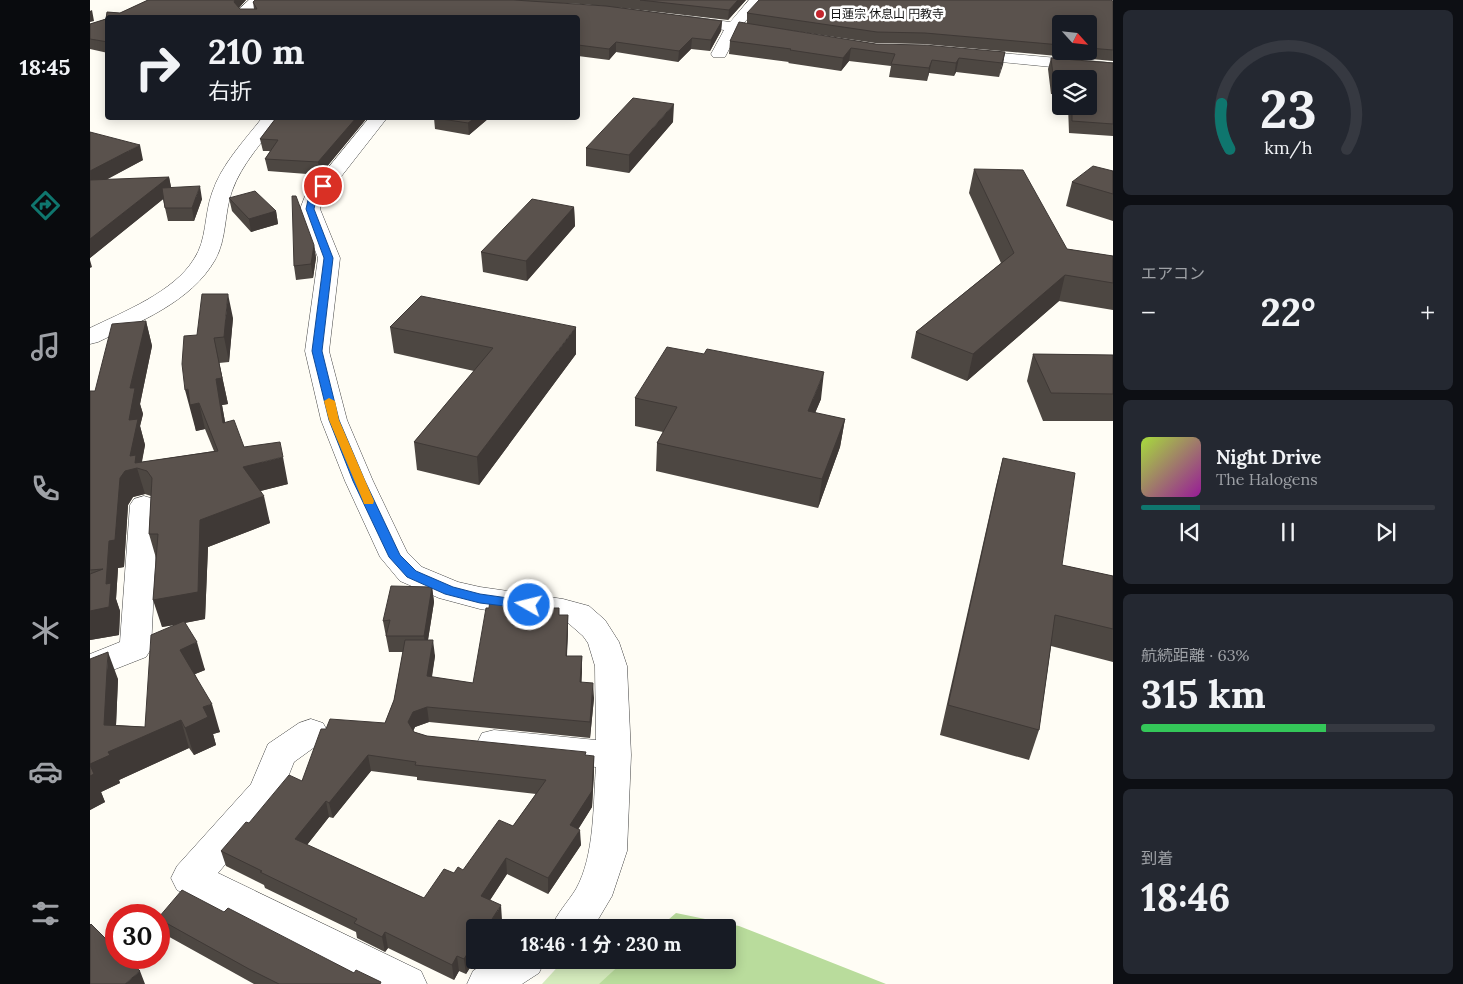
<!DOCTYPE html>
<html lang="ja">
<meta charset="utf-8">
<style>
:root{--surface:#171b24;--page:#242831;--text:#f1f3f6;--muted:#9ea1a6;--line:#363941;--accent:#0f766e}
body{margin:0;font-family:Lora,"Noto Sans JP",serif;background:var(--page);color:var(--text);height:100vh;display:flex;flex-direction:column;font-size:19px;white-space:nowrap}
*{box-sizing:border-box;margin:0}
p{font-size:16px;color:var(--muted)}
.icon{flex:none;width:28px;height:28px;fill:none;stroke:currentColor;stroke-width:2;stroke-linecap:round;stroke-linejoin:round}
.map{position:relative;flex:1;overflow:hidden}
.sheet{display:flex;flex-direction:column;gap:10px;padding:10px;background:#0d0f14;width:350px}
.sheet>*{flex:none}
.banner{position:absolute;left:15px;top:15px;width:475px;height:105px;border-radius:5px;box-shadow:0 2px 12px #0003;background:#171b24;color:var(--text);overflow:hidden}
.needle{width:32px;rotate:117deg}
.buttons{position:absolute;left:962px;top:15px;display:grid;gap:10px}
.buttons a{display:grid;place-items:center;width:45px;height:45px;border-radius:5px;background:var(--surface);box-shadow:0 2px 12px #0003;font-size:25px}
.speed{position:absolute;left:15px;top:904px;display:flex;gap:10px;font-size:25px;font-weight:700;text-align:center}
.speed>*{display:grid;place-content:center;width:65px;height:65px;border-radius:50%;background:var(--surface);box-shadow:0 2px 12px #0003;line-height:1}
.speed .limit{border:8px solid #d22;background:#fff;color:#111}
.pin{position:absolute;display:grid;place-items:center;width:42px;height:42px;color:#fff;margin:-21px;border:2px solid #fff;border-radius:50%;box-shadow:0 1px 5px #0007}
.me{position:absolute;width:55px;margin:-28px;rotate:278deg;stroke-linejoin:round;filter:drop-shadow(0 0 4px #0008)}
.turn{display:flex;align-items:center;gap:18px;height:105px;padding:0 20px;font-size:22px}
.turn .icon{width:65px;height:65px;stroke-width:2.5}
.turn b{display:block;font-size:35px;line-height:42px}
.big{font-size:38px;font-weight:700;line-height:1.1}
.sheet .widget{flex:1;display:flex;flex-direction:column;justify-content:center;gap:8px;min-width:0;padding:0 18px;border-radius:8px;background:var(--page)}
.sheet .dial{align-items:center;gap:0}
.dial svg{height:130px;overflow:visible;fill:none;stroke:var(--line);stroke-width:7;stroke-linecap:round;text-anchor:middle}
.dial text{fill:var(--text);stroke:none}
.song{display:flex;align-items:center;gap:15px}
.cover{width:60px;height:60px;border-radius:8px;background:linear-gradient(135deg,hsl(80 70% 55%),hsl(300 70% 35%))}
.played{height:5px;border-radius:2px;background:linear-gradient(90deg,var(--accent) 20%,var(--line) 20%)}
.keys{display:flex;justify-content:space-around;direction:ltr}
.heat{display:flex;justify-content:space-between;align-items:center;font-size:28px;direction:ltr}
.charge{height:8px;border-radius:4px;background:linear-gradient(90deg,#34c759 63%,var(--line) 0)}
.trip{position:absolute;left:376px;top:919px;width:270px;height:50px;border-radius:5px;background:var(--surface);box-shadow:0 2px 12px #0003;font-weight:700;line-height:50px;text-align:center}
main{display:flex;flex:1;min-height:0}
.dock{display:flex;flex-direction:column;width:90px;justify-content:space-around;align-items:center;background:#090b0e;color:var(--muted)}
.dock .icon{width:35px;height:35px}
.dock .current{color:var(--accent)}
.dock b{font-size:22px;color:var(--text)}
.map>svg:first-child{display:block}
</style>
<main>
<nav class="dock">
<b>18:45</b>
<svg class="icon current" aria-label="directions" viewBox="0 0 24 24"><path d="M12 3l9 9-9 9-9-9zM9 14v-3h6M13 9l2 2-2 2"/></svg>
<svg class="icon" aria-label="music" viewBox="0 0 24 24"><path d="M9 18V5l10-2v13"/><circle cx="6" cy="18" r="3"/><circle cx="16" cy="16" r="3"/></svg>
<svg class="icon" aria-label="phone" viewBox="0 0 24 24"><path d="M5 4h4l2 5-3 2q2 4 5 5l2-3 5 2v4C11 20 4 13 5 4z"/></svg>
<svg class="icon" aria-label="climate" viewBox="0 0 24 24"><path d="M12 3v18M4 7l16 10M4 17L20 7"/></svg>
<svg class="icon" aria-label="car" viewBox="0 0 24 24"><path d="M5 17H2v-5l4-1 3-4h7l3 4 3 1v5h-3M9 17h6M6 11h13"/><circle cx="7" cy="17" r="2"/><circle cx="17" cy="17" r="2"/></svg>
<svg class="icon" aria-label="filters" viewBox="0 0 24 24"><path d="M4 7h16M4 17h16"/><circle cx="9" cy="7" r="2"/><circle cx="15" cy="17" r="2"/></svg>
</nav>
<div class="map">
<svg width="1023" height="984" viewBox="0 0 1023 984">
<rect width="100%" height="100%" fill="#fffdf5"/>
<path fill="#d5ebbd" d="M474 960H532L537 984H452Z"/>
<path fill="#b9dc9c" d="M586 913 649 926 796 984H509L535 960H638V928L570 927Z"/>
<g fill="none" stroke-linecap="round" stroke-linejoin="round">
<defs>
<path id="street" d="M159 0H175L162 12 167 18H152L147 11Z
M659 0H674L653 24 688 32 691 35 688 38 683 40 648 32 635 57H623L621 54 634 30 595 24 590 23 588 20 590 17 595 16 640 22Z
M877 50 1023 63V73L871 58 869 55 871 52Z
M172 118H190C173 142 152 163 142 191 134 213 137 239 125 260 101 302 49 322 8 342L0 344V328C33 312 84 292 104 259 117 240 114 215 122 193 131 165 154 141 172 118Z
M279 118H297L232 201 230 209 250 258 239 351 257 420 283 481 317 552 332 567 368 582 390 587 473 599 499 606 515 620 529 642 537 666 541 755 537 851 522 896 503 928H461C467 913 478 902 486 889 505 855 503 804 506 767L404 756 392 753 387 743 392 733 404 730 506 740 505 666 498 643 493 636 477 622 390 609 349 598 310 581 290 557 255 481 231 420 215 351 228 258 210 209 215 196Z
M54 496 64 499 68 505 61 649 56 657 0 679V654L30 642 40 505 44 499Z
M221 719 233 723 238 732 233 741 204 762 188 802 128 873 331 971 337 984H276L87 890 81 878 87 866 161 784 178 744 209 723Z
M400 960H455L449 973 432 984H377L383 971Z"/>
</defs>
<use href="#street" stroke="#444" stroke-width="1"/>
<use href="#street" fill="#fff" fill-rule="evenodd"/>
</g>
<path fill="#4d4742" fill-rule="evenodd" d="M58 0H156L149 8 150 9H164L163 2 165 0H656L638 20 524 7 632 21 631 31 620 51 601 49 588 62 526 52 519 60 488 56V18H18V53L0 49V24L16 19 17 12 30 13ZM461 3 491 4 513 6Z
M1023 1V61L833 44 785 43 664 25 786 44 915 52 909 77 866 72 864 76 839 73 837 81 799 77 801 66 759 61 751 71 698 63 699 62 639 54 640 41 657 24V13ZM971 24H999V51H971Z
M961 58 1023 63V136L979 133 978 106H999V79H971V95L961 94 958 69Z
M186 118H211H210H277L230 175 178 171 175 159 180 151H173L170 139Z
M344 118H399L379 135 345 129Z
M583 122 539 173 496 166V148Z
M0 132 53 160 16 180 79 177 81 187 112 199 104 221H78L73 199 0 258Z
M884 169 977 249 1023 256V310L969 301 877 381 821 358 826 332 911 263 879 193Z
M1023 171V221L976 206 982 182Z
M139 198 186 211 188 224 161 232 142 211Z
M484 207 485 226 437 281 393 272 391 252Z
M224 245 226 258 223 278 206 280 204 266Z
M143 318 139 362 129 363 138 404 132 405 135 422 154 447 198 484 170 491 180 523 118 547 115 619 95 623 115 670 105 674 130 732 123 734 126 745 104 755 99 748 29 780 30 783 11 792 15 802 0 810V659L28 679 26 725 55 727 85 625 72 627 66 558 59 534 61 496 55 494 43 497 38 505 34 567 28 568 26 599 30 611 29 635 0 640V391H5L56 321 62 346 50 404 53 414 50 426 55 445 52 462 124 451 115 429 106 431 103 415H102L107 335Z
M300 327 486 354 389 485 327 470 324 442 384 371 304 353Z
M943 354 1023 355V421H953L937 381Z
M545 398 731 399 725 413 755 419 750 447 728 508 566 471 567 443 573 432 545 426Z
M913 458 972 565 1023 576V662L961 646 949 730 939 760 850 735 906 486Z
M342 587 344 602 338 640 345 656 342 677 383 683 437 608 469 615H478V630L477 656H492L491 682 504 698 500 738 339 722 325 727 323 731 324 732 337 736 496 755 504 771 502 807 488 829 491 845 458 894 417 874 400 900 412 920 407 928H385V960H394L393 963 384 968 381 966 376 974 369 971 364 980 298 948 295 952 267 938 266 932 175 888 174 885 136 866 131 851 159 823 212 781 236 729 295 723 304 700 313 652H299L293 621ZM281 771 327 777V780L446 794 423 826 373 870 364 873 334 898 217 845 239 817 243 818Z
M134 912 264 973 291 984H164L74 934 69 921V917Z"/>
<path fill="#3f3936" d="M145 0H156L145 12 144 2Z
M648 0H656L638 20 639 10Z
M2 10 4 21 0 22V11Z
M632 21 631 31 620 51 621 40Z
M602 38 601 49 588 62 589 51Z
M526 42V52L519 60V49Z
M761 48 759 61 751 71 753 58Z
M915 52 913 65 909 77 912 63Z
M869 58 866 72 864 76 866 63Z
M842 60 839 73 837 81 839 68Z
M584 104 583 122 539 173V155Z
M266 118H277L230 175 228 162Z
M385 118H399L379 135 378 123Z
M50 145 53 160 0 188V171Z
M79 177 82 192 0 258V239Z
M110 186 112 199 104 221 102 208Z
M484 207 485 226 437 281 436 261Z
M186 211 188 224 161 232 159 219Z
M224 245 226 258 223 278 221 264Z
M0 260 2 267 0 268Z
M975 275 969 301 877 381 883 354Z
M138 294 143 318 139 362 134 337Z
M56 321 62 346 50 404 53 414 50 426 55 445 50 469 47 468 55 494 43 497 38 505 34 567 28 568 26 599 30 611 29 635 0 640V611L16 584 19 541 30 478 40 456 39 420 40 388Z
M486 327V354L389 485 387 457Z
M124 338 138 404 132 405 140 449 133 423 126 379Z
M734 372 731 399 714 439 718 411Z
M98 389 109 403 115 429 106 431 95 390Z
M755 419 750 447 728 508 732 479Z
M193 457 198 484 159 494 153 467Z
M174 496 180 523 118 547 115 619 72 627 63 600 110 520Z
M342 587 344 602 336 652 334 636Z
M478 615V630L476 671V656Z
M343 640 345 656 339 692 337 676Z
M107 642 115 670 98 677 90 650Z
M18 652 28 679 25 749 91 720 99 748 29 780 30 783 11 792 15 802 0 810V764L18 752 14 725Z
M492 656V672L491 698 490 682Z
M503 683 504 698 500 738V722Z
M122 704 130 732 123 734 126 745 104 755 95 728 113 707Z
M337 707 339 722 325 727 320 738 318 722 323 712Z
M278 755 281 771 243 818 239 803Z
M504 756V771L502 807 481 841 480 825Z
M236 801 239 817 209 855 205 839Z
M490 830 491 845 458 894V878Z
M416 858 417 874 393 911 391 896Z
M411 905 412 920 407 928H397Z
M295 932 298 948 295 952 292 937Z
M379 951 381 966 376 974 374 959Z
M385 951V960H394L393 963 384 968 382 953Z
M367 956 369 971 364 980 362 965Z
M50 971 55 984H35Z"/>
<path fill="#5a524d" stroke="#3f3936" fill-rule="evenodd" d="M58 0H145L144 2 150 9H167L163 2 165 0H424L516 6 632 21 621 40 602 38 589 51 526 42 519 49 488 45V18H18V42L0 39V24L16 19 17 12 30 13Z
M550 0H648L639 10Z
M669 0H1020L1023 1V50L999 48V24H971V45L835 33 787 32 657 13Z
M649 22 786 44 835 45 915 52 912 63 869 58 866 63 842 60 839 68 801 64 805 54 761 48 753 58 700 50 701 49 640 41Z
M961 58 1023 63V124L982 121V106H999V79H971V83H964Z
M543 98 584 104 539 155 496 148Z
M186 118H266L228 162 175 159 188 140 170 139Z
M345 118H385L378 123Z
M0 132 50 145 0 171Z
M1003 166 1023 171V194L982 182Z
M884 169 933 170 977 249 1023 256V283L975 275 883 354 826 332 924 253Z
M79 177 0 239V180Z
M110 186 102 208H75L72 188Z
M165 191 186 211 159 219 139 198Z
M202 196H206L224 245 221 264 204 266Z
M442 199 484 207 436 261 391 252Z
M112 294H138L134 337 124 338 132 378 126 379 133 423 144 420 154 447 190 442 193 457 153 467 174 496 110 520 108 592 63 600 68 534H59L62 478 57 471 47 468 35 471 30 478 25 540 19 541 16 584 21 583 19 607 0 611V574L13 569 0 570V391H5L22 324 56 321 40 388H45L39 420 48 419 40 456 46 455 45 463 128 451 109 403 100 405 98 389 95 390 92 364 94 336 107 335Z
M331 296 486 327 387 457 324 442 403 348 300 327Z
M577 347 614 354 617 349 734 372 718 411 755 419 732 479 567 443 587 407 545 398Z
M943 354 1023 355V394L961 393Z
M913 458 985 473 972 565 1023 576V629L965 615 949 730 858 705Z
M301 586 342 587 334 636H296L300 620 293 621Z
M400 600 437 603 436 608H469V615H478L476 656H492L490 682 503 683 500 722 337 707 323 712 318 722 324 732 337 736 496 752 495 755 504 756 502 791 480 825 490 830 458 878 416 858 391 896 411 905 397 927 398 928H385V951L382 953 379 951 374 959 367 956 362 965 295 932 292 937 264 923 267 919 170 872 172 871 131 851 156 822 159 823 199 775 212 781 231 729H236L240 719 295 723 304 700 315 640H343L337 676 383 683 396 608H399ZM278 755 326 762 325 765 456 780 423 826 409 820 373 870 368 867 364 873 354 869 334 898 205 839 236 801 239 803Z
M94 621 107 642 90 650 122 704 113 707 118 717 95 728 91 720 18 752 20 755 0 764V659L18 652 14 725 55 727 61 635Z
M0 765 4 774 0 776Z
M92 890 134 912 138 908 264 973 266 970 291 982 290 984H189L159 969 69 919V917Z
M1 924 26 949V958H36L50 971 35 984H0V925Z"/>
<path fill="#1a73e8" stroke="#114b97" d="M231 184 237 186 226 200 224 209 243 258 232 351 249 420 275 481 310 555 326 571 363 587 390 594 439 601 444 602 446 605 444 608 439 609 390 603 355 594 317 577 299 557 263 481 239 420 222 351 234 258 216 209 218 200Z"/>
<path fill="#f59e0b" d="M239 398 245 401 249 420 284 501 283 504H274L273 501 239 420 234 401Z"/>
<circle fill="#c4262e" stroke="#fff" stroke-width="2" cx="730" cy="14" r="5"/>
<g text-anchor="middle" stroke-width="5" stroke-linejoin="round" paint-order="stroke">
<g font-size="12" fill="#111" stroke="#fff" text-anchor="start">
<text x="740" y="18">日蓮宗 休息山 円教寺</text>
</g>
</g>
</svg>
<div class="buttons">
<a><svg class="needle" viewBox="-14 -14 28 28"><path d="M0-13l5 13h-10z" fill="#e53935"/><path d="M0 13l5-13h-10z" fill="#9ea1a6"/></svg></a>
<a><svg class="icon" aria-label="layers" viewBox="0 0 24 24"><path d="M12 4l9 5-9 5-9-5zM3 14l9 5 9-5"/></svg></a>
</div>
<div class="speed"><div class="limit">30</div></div>
<div class="pin" style="left:233px;top:186px;background:#d93025"><svg class="icon" aria-label="arrive" viewBox="0 0 24 24"><path d="M6 21V4h12l-3 4 3 4H6"/></svg></div>
<svg class="me" style="left:439px;top:605px" viewBox="-20 -20 40 40"><circle r="17" fill="#1a73e8" stroke="#fff" stroke-width="3"/><path d="M0-11L8 9 0 5-8 9z" fill="#fff"/></svg>
<div class="trip">18:46 · 1 分 · 230 m</div>
<div class="banner">
<div class="turn"><svg class="icon" aria-label="right" viewBox="0 0 24 24"><path d="M7 20v-9h11M14 6l5 5-5 5"/></svg><div><b>210 m</b>右折</div></div>
</div>
</div>
<section class="sheet">
<div class="widget dial"><svg viewBox="0 0 100 80">
<path d="M14 69A42 42 0 1 1 86 69"/>
<path d="M14 69A42 42 0 0 1 9 41" stroke="#0f766e"/>
<text x="50" y="56" font-size="32" font-weight="700">23</text>
<text x="50" y="72" font-size="11">km/h</text>
</svg></div>
<div class="widget"><p>エアコン</p>
<div class="heat"><a>−</a><b class="big">22°</b><a>+</a></div>
</div>
<div class="widget">
<div class="song"><i class="cover"></i><div><b>Night Drive</b><p>The Halogens</p></div></div>
<div class="played"></div>
<div class="keys"><svg class="icon" aria-label="previous" viewBox="0 0 24 24"><path d="M18 5L8 12l10 7zM5 5v14"/></svg><svg class="icon" aria-label="pause" viewBox="0 0 24 24"><path d="M8 5v14M16 5v14"/></svg><svg class="icon" aria-label="next" viewBox="0 0 24 24"><path d="M6 5l10 7-10 7zM19 5v14"/></svg></div>
</div>
<div class="widget"><p>航続距離 · 63%</p><b class="big">315 km</b><div class="charge"></div></div>
<div class="widget"><p>到着</p><b class="big">18:46</b></div>
</section>
</main>
